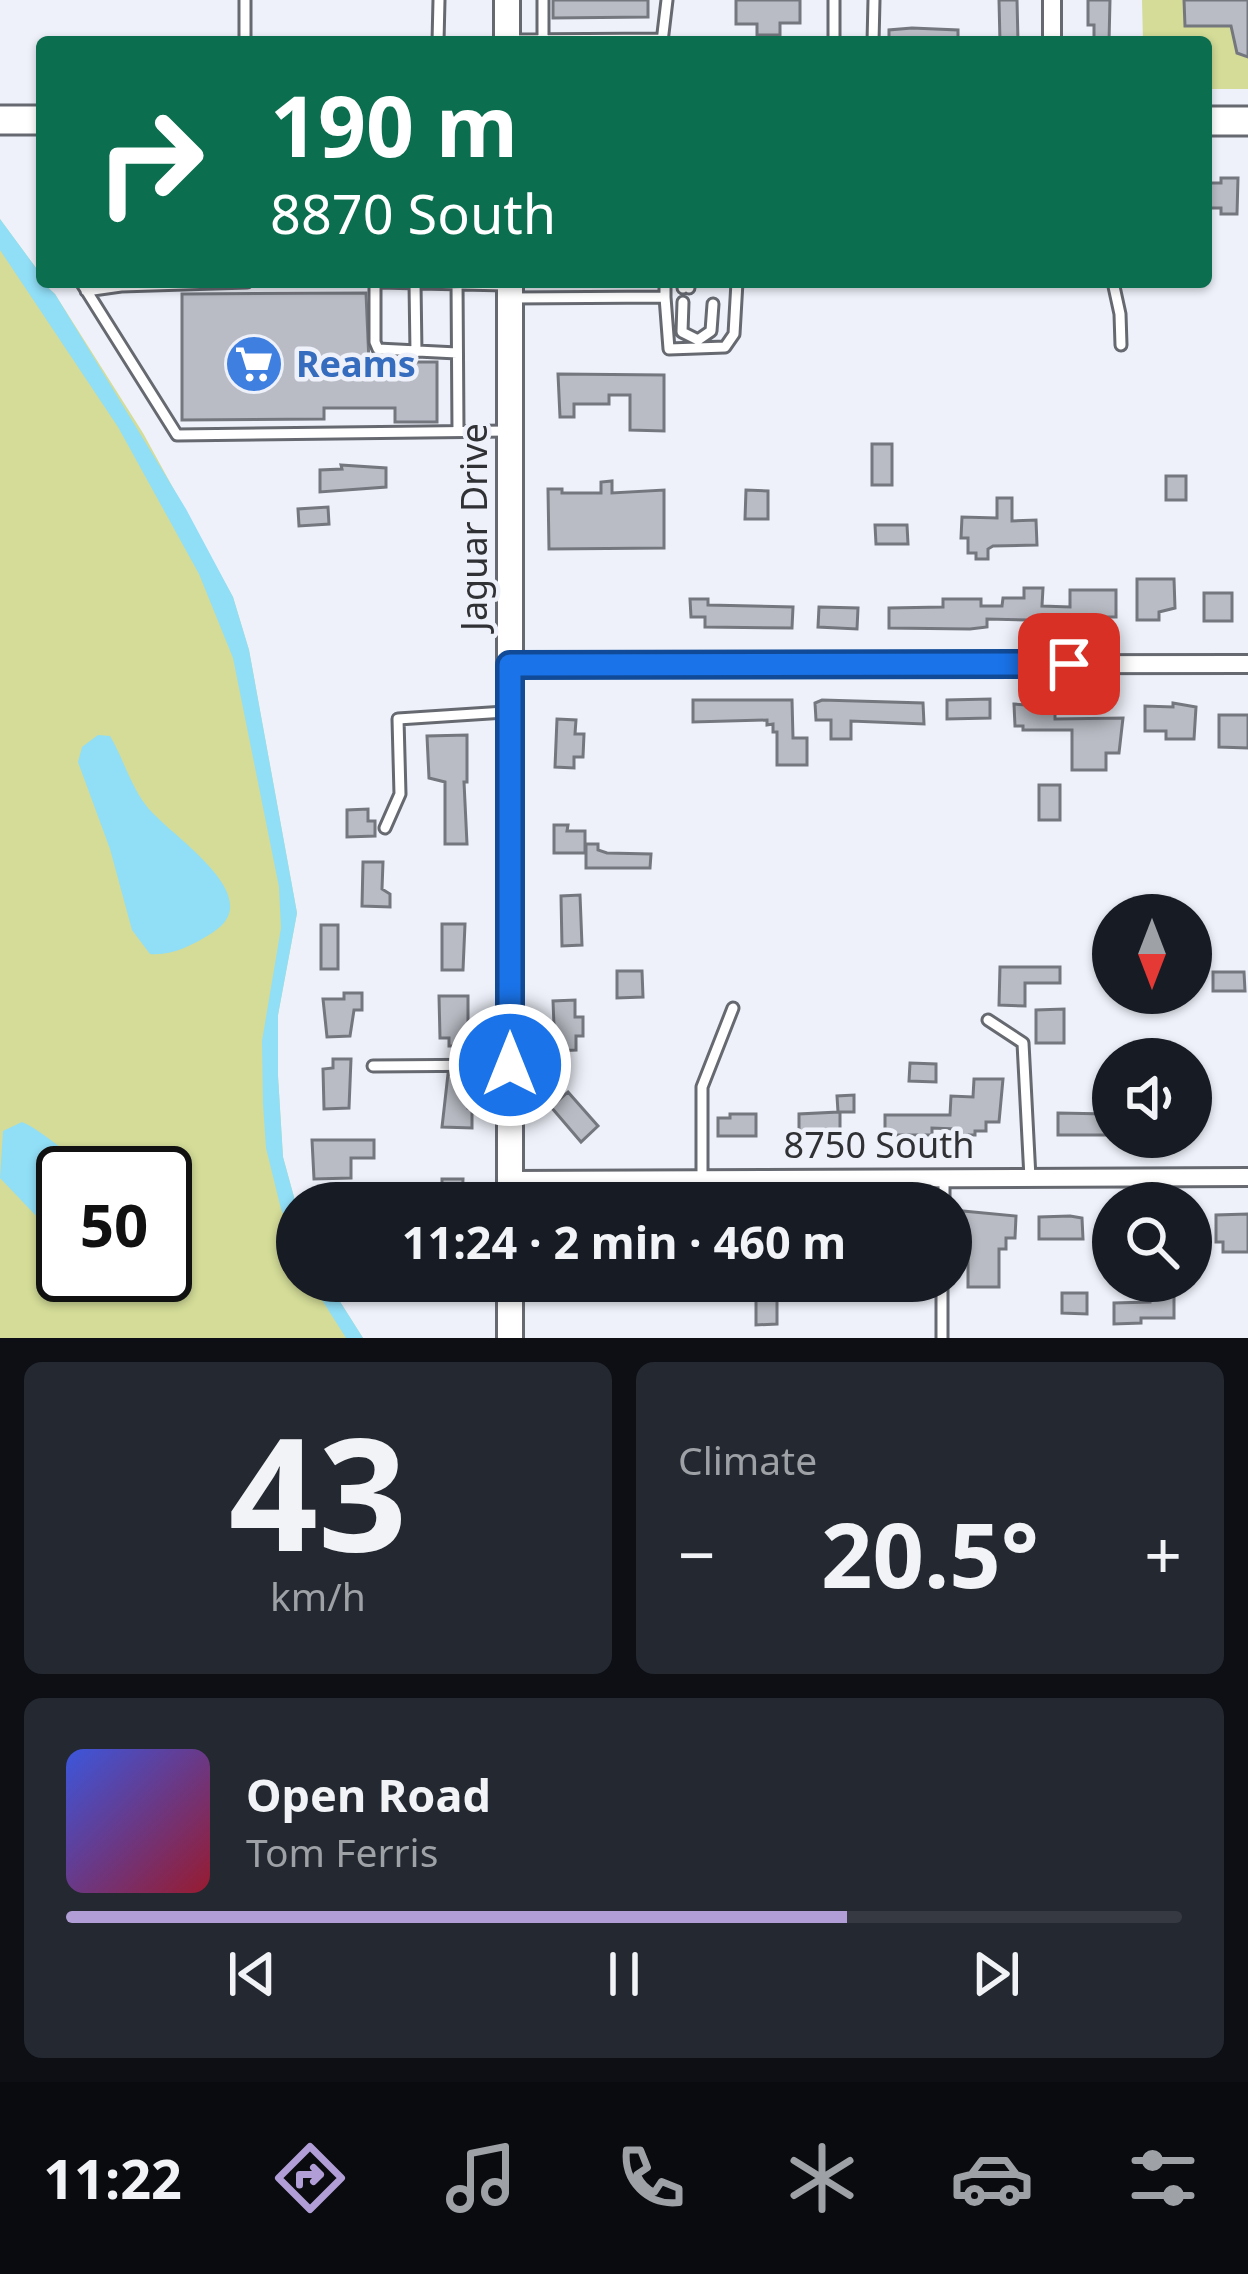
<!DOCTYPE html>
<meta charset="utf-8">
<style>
:root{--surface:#171b24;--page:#242831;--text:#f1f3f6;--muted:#9ea1a6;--line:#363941;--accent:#b19ed6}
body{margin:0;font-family:"Noto Sans",sans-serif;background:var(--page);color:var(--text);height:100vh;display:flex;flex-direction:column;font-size:45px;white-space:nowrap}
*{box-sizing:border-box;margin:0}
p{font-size:39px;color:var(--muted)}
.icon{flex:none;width:66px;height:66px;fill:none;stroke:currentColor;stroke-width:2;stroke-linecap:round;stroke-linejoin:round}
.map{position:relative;height:1338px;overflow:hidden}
.drawer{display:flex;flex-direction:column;gap:24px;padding:24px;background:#0d0f14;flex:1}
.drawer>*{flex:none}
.banner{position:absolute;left:36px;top:36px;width:1176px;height:252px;border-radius:12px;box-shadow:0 3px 9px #0004;background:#0b6e4f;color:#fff;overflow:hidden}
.needle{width:78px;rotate:180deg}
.tools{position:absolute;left:1092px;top:894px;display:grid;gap:24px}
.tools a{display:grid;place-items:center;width:120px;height:120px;border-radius:50%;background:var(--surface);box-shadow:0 3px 9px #0004;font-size:60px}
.speed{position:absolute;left:36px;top:1146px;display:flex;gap:24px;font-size:60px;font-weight:700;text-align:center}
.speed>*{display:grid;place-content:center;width:156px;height:156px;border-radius:50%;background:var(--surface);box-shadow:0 3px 9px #0004;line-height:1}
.speed .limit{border:6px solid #111;border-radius:18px;background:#fff;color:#111}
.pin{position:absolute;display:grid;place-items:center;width:102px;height:102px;color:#fff;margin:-51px;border-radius:24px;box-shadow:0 6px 18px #0006}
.me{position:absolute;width:132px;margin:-66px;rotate:0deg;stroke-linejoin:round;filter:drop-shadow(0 0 9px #0008)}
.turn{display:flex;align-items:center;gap:42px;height:252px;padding:0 36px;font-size:54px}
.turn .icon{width:156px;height:156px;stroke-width:2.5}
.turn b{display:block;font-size:84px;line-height:102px}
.big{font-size:90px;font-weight:700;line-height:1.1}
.drawer .tile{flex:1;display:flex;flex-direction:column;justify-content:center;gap:18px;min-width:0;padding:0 42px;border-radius:18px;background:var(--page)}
.drawer .dial{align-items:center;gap:0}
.dial b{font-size:156px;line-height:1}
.song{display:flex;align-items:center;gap:36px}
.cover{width:144px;height:144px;border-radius:18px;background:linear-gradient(135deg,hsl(230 70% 55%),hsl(350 70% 35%))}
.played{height:12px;border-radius:6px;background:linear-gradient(90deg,var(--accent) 70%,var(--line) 70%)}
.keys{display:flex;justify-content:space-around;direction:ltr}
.heat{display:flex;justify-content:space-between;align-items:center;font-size:66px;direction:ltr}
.drawer .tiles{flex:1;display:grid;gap:24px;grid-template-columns:1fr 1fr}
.tile:last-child{grid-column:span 2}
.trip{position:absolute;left:276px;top:1182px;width:696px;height:120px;border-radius:60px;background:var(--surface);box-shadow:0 3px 9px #0004;font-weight:700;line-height:120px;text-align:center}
.menu{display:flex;height:192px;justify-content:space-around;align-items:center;background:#090b0e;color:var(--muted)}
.menu .icon{width:84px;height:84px}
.menu .on{color:var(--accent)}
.menu b{font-size:54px;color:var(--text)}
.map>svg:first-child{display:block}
</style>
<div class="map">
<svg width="1248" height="1338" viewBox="0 0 1248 1338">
<rect width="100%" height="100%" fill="#eef1fa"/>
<path fill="#d4dc98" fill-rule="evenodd" d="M1142 0H1248V89H1206V42H1143Z
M0 219 42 276V282L55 294 143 433 233 597 249 650 297 913 278 1015V1076L283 1157 297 1208V1281H327L363 1338H0ZM63 1173H165V1275H63Z"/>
<path fill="#91def7" d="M0 219 42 276V282L55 294 186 509 233 597 249 650 297 913 278 1015V1076L283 1157 297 1208V1249L281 1209 266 1148 263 1104 262 1041 281 928 279 887 233 658 199 574 118 427 0 250Z
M98 735 110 736C123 758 130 784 145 804 166 834 272 896 212 933 193 945 172 956 150 954L132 930 110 849 78 762 82 747Z
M22 1122C54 1136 78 1172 117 1171 138 1170 152 1154 173 1157L180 1172 176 1188 165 1201V1173H63V1222L41 1221 0 1178 3 1131Z
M310 1281H327L363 1338H346Z"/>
<path fill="#b9bcc4" stroke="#75777f" stroke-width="3" d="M553 0H648V17L553 18Z
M736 0H800V23H780V35H757V24H736Z
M999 0H1017L1018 42H1000Z
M1088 0H1110L1109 42H1094V25H1088Z
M1184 0H1248V57L1237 53 1231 26H1185Z
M912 28 958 30V42H889V30Z
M1221 178H1238L1237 214H1221V208H1206V183H1221Z
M366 293 369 362H437V422H395V408H324V419L182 420V294Z
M558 374 664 375V431L630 430V395H609V404H574V417H560Z
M872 444H892V485H872Z
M341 465 386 468V487L320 492V470L342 469Z
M1166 476H1186V500H1166Z
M612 481V493L664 490V548L549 549 548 489H562V493H601V482Z
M746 490 768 491V519H745Z
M997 498H1012V521L1036 520 1037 545 993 546 988 549V559H976V553H968V538H961L962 517 997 518Z
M328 507 329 524 299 526 298 509Z
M875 525H907L908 544H876Z
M1137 579H1174L1175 608 1159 612V620H1137Z
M1024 588H1043L1042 606 1070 607V590H1116V617H1096V627L1027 625V620L987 619V627L970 629 889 628V608L943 607V599H981V606H1002L1003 598H1024Z
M1204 593H1232V621H1204Z
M690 599H708V605L793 607 792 628 705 627V617H691Z
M819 607 858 608 857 629 818 627Z
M990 699V718L947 719V700Z
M693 700H792L793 738H807V765H777V732H773V724L767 725V720L693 722Z
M822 700 923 703 924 724 851 721V739H831V720H816L815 703Z
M1173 703 1196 707 1194 739H1166V731H1145V706L1173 707Z
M1014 704 1055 707V719L1123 718 1119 753H1106V770H1072V730H1023V726H1015Z
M1219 715H1248V748L1219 747Z
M557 719 576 720 575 734H584L583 757H574V768L555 767Z
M467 735V782H464L467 844H445V782L429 778 427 736Z
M1039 785H1060V820H1039Z
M368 809V821H375V836L347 837V810Z
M554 825H568L567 831H585V853H554Z
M586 844H598V850L607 853 651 854 650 868H586Z
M363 862H383L382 889 390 894V907L362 906Z
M580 895 582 945 562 946 561 896Z
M442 924H465L463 970H442Z
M321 925H338V969H321Z
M1000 967H1060V983H1025V1006L999 1005Z
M617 971H642L643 997 617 998Z
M1213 972H1244L1245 991H1213Z
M344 993H362V1010H354L350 1036 327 1037 323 999H344Z
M439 996H468V1046H449V1038H440Z
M575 1000V1017H583V1036H576V1050L555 1051 553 1001Z
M1064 1009V1043H1036V1010Z
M333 1059H351L349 1108 324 1109 323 1069 333 1068Z
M910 1063 936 1064V1082L909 1081Z
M448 1074 469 1075 468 1108H472V1128L442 1127Z
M974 1079H1003L999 1122H986V1131H975V1135H956V1129L932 1128V1135H885V1115H950L951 1096 973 1097Z
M568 1092 598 1126 581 1142 551 1107Z
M854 1095V1112H840V1134H799V1114L838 1112 837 1096Z
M1058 1113 1107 1114V1135H1058Z
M730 1114H756V1136H718V1118H730Z
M312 1140H374V1158H351V1178L314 1179Z
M442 1179H463L462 1203H442Z
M963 1211 1016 1216 1015 1238H1006V1249H999V1287H968V1251H962Z
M1248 1214V1252H1223V1242H1216V1215Z
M1070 1216 1082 1218 1083 1239H1039V1217Z
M1062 1293H1087V1314L1062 1313Z
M1150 1294H1174V1318H1141V1323L1114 1324V1303L1150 1302Z
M777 1297V1324L756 1325V1298Z"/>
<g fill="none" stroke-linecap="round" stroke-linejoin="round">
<defs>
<path id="service" d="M543 0V42
M834 0V42
M512 40 662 39
M245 42V0
M438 42 439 0
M662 42 667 0
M873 42 874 0
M81 282 177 435 507 431
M375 282V342L378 349 457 353
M379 282 505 285
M457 282 458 431
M689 282V288
M1113 282 1120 314 1121 345
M415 284 416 352
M121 286 247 282
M683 288V282
M86 291 121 286V282
M665 297 669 349 725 347 734 334 737 282
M511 298 665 297V282
M683 302 682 332 698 340 711 331 713 304
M385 828 400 794 398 719 505 712
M988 1020 1023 1043 1030 1178
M373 1066 505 1065
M702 1179V1087L733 1008
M944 1203V1178
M430 1281 441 1288H510
M942 1338V1281"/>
<path id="minor" d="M1052 42V0
M510 665 1248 664
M510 1180 1248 1177"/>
<path id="secondary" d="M507 0V42
M510 282V1203
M510 1281V1338"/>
<path id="primary" d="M0 120H42
M1206 121H1248"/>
</defs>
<use href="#service" stroke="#666970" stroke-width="15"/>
<use href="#minor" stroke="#666970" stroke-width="22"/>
<use href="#secondary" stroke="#666970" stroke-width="30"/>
<use href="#primary" stroke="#666970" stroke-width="33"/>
<use href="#service" stroke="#fff" stroke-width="9"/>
<use href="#minor" stroke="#fff" stroke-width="16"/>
<use href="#secondary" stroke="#fff" stroke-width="24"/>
<use href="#primary" stroke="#fff" stroke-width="27"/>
</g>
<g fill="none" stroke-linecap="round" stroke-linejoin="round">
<defs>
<path id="route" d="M510 1065V665L1069 664"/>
</defs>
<use href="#route" stroke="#114b97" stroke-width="30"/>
<use href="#route" stroke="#1a73e8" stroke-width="21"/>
</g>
<defs>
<symbol id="supermarket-disc" viewBox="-11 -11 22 22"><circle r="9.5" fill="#3f7fe0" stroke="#eef1fa"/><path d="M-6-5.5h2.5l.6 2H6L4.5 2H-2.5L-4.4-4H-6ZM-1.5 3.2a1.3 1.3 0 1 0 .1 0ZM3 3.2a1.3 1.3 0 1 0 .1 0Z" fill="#fff"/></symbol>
</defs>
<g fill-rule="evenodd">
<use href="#supermarket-disc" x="221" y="331" width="66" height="66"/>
</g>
<g text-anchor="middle" stroke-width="9" stroke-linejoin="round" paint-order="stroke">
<g font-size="36" font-weight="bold" fill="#366cbe" stroke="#eef1fa" text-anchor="start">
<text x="296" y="377">Reams</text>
</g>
<g font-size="36" fill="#303134" stroke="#eef1fa">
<text transform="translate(474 527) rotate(-90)" y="13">Jaguar Drive</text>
<text x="879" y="1158">8750 South</text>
</g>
</g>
</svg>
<div class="tools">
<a><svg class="needle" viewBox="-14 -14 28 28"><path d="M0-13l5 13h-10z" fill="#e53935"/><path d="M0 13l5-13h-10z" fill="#9ea1a6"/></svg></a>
<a><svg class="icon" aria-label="sound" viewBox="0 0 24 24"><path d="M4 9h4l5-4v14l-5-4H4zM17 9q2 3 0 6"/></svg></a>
<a><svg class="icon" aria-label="search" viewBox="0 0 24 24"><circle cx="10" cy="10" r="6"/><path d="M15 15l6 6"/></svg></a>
</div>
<div class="speed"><div class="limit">50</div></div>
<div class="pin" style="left:1069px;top:664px;background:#d93025"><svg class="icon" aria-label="arrive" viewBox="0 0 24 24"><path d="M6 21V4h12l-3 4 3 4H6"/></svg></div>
<svg class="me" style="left:510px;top:1065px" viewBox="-20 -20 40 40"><circle r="17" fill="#1a73e8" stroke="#fff" stroke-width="3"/><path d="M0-11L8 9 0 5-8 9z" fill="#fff"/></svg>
<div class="trip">11:24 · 2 min · 460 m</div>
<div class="banner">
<div class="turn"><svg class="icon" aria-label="right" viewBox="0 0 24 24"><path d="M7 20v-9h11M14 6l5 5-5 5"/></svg><div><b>190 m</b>8870 South</div></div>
</div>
</div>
<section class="drawer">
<div class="tiles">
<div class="tile dial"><b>43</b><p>km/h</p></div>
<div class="tile"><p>Climate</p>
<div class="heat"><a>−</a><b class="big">20.5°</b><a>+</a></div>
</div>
<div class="tile">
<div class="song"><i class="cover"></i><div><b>Open Road</b><p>Tom Ferris</p></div></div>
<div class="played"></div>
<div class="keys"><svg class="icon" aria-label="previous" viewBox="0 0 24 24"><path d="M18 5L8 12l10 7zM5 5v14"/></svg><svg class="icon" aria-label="pause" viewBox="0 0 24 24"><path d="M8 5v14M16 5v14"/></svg><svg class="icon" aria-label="next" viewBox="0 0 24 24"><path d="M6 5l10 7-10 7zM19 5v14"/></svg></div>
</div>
</div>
</section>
<nav class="menu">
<b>11:22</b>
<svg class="icon on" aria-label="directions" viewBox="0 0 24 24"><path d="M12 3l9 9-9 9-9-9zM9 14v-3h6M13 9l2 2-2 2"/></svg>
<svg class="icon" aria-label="music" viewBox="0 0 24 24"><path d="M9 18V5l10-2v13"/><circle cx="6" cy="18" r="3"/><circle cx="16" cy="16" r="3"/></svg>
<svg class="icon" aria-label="phone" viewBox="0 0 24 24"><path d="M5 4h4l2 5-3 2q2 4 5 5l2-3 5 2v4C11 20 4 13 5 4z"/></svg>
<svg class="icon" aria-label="climate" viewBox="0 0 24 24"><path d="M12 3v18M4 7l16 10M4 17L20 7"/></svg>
<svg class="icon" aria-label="car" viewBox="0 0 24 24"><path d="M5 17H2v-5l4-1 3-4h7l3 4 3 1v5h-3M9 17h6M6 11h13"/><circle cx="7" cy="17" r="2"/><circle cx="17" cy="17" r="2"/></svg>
<svg class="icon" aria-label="filters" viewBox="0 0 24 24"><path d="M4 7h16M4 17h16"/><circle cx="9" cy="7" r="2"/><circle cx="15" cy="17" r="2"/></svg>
</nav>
